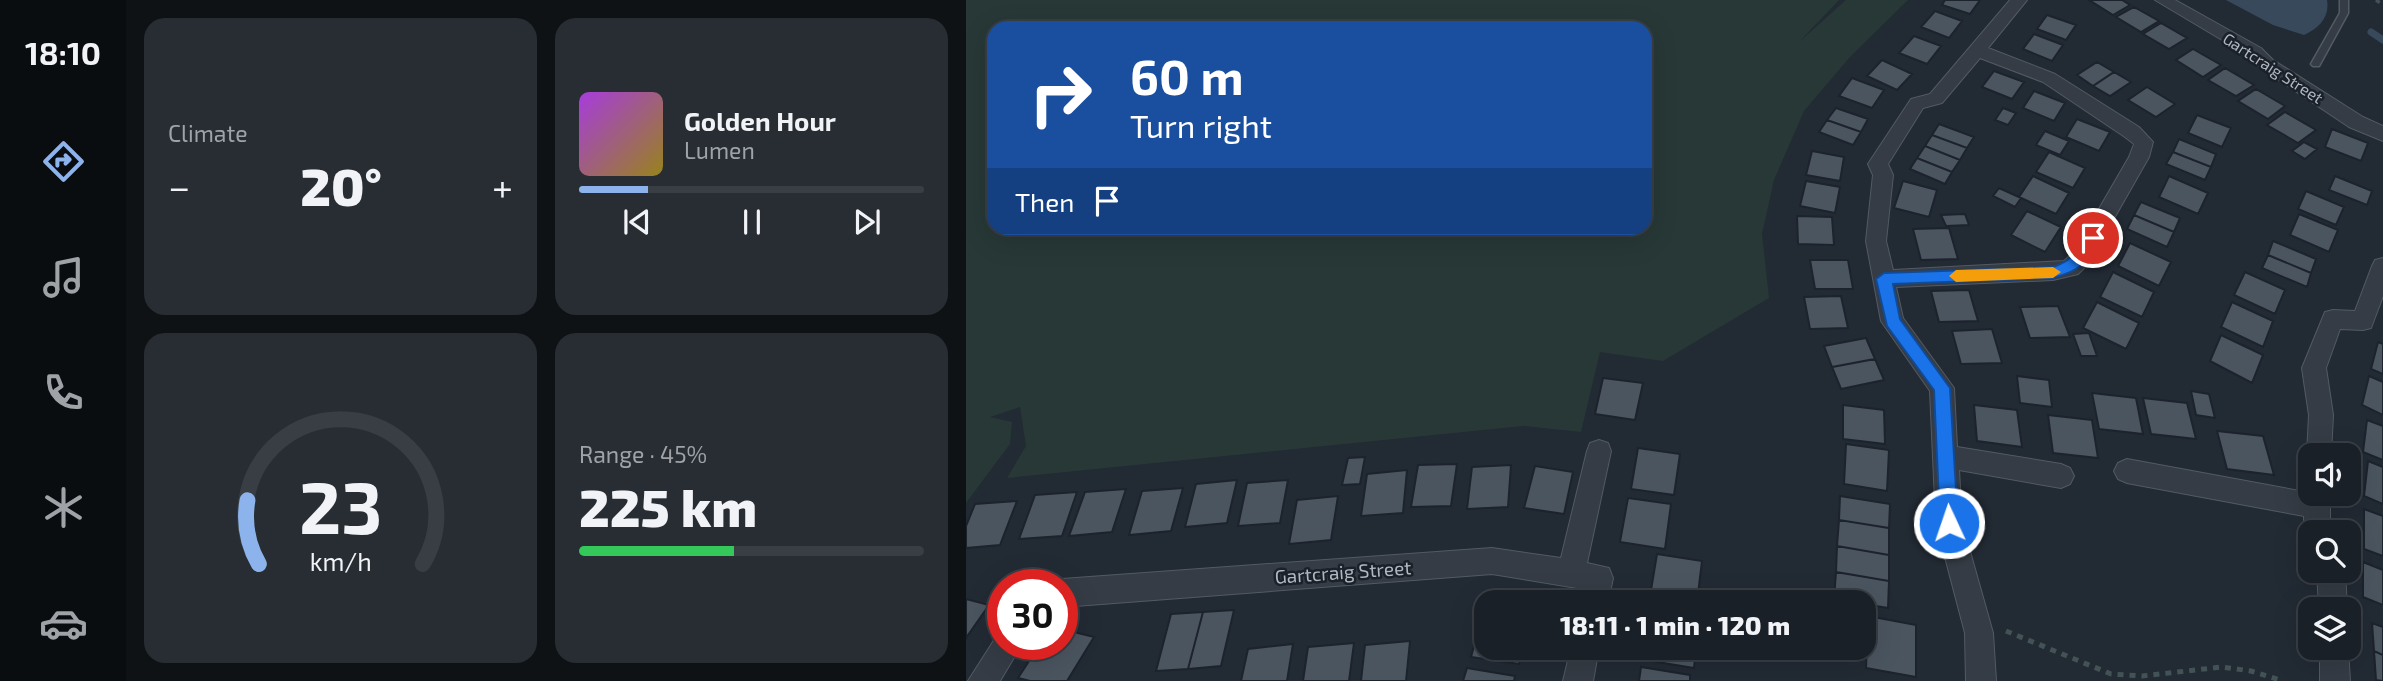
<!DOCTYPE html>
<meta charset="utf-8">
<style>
:root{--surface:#1a2027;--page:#272d33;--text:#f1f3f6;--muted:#9fa3a7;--line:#383e44;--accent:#8cb3eb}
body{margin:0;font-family:"Exo 2",sans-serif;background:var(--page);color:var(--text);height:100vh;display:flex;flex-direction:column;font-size:26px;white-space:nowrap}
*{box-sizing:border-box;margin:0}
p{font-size:23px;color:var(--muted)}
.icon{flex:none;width:38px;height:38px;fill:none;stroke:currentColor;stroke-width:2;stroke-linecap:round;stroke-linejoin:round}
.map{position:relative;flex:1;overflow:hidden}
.panel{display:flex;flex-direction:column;gap:18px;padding:18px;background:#0e1215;width:840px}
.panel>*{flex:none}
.hud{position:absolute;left:21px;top:21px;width:665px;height:214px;border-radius:21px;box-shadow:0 7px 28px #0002,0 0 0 2px var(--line);background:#1a4fa0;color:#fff;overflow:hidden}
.tools{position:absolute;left:1332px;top:443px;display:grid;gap:14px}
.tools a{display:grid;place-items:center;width:63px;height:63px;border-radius:14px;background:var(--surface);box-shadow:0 7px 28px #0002,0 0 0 2px var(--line);font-size:35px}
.speed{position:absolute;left:21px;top:569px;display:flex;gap:14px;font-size:35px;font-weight:700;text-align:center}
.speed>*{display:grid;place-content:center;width:91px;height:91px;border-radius:50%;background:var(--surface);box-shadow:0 7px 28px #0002,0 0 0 2px var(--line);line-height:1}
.speed .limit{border:10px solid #d22;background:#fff;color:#111}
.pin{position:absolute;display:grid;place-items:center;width:60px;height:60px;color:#fff;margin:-30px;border:4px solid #fff;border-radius:50%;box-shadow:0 2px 7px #0007}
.me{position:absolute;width:77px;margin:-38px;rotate:357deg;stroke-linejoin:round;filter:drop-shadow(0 0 5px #0008)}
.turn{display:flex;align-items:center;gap:24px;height:147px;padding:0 28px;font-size:32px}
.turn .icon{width:91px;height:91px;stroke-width:2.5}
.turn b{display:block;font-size:49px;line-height:60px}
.then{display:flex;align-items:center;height:66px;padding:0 28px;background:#0003;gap:14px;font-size:26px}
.big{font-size:52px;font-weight:800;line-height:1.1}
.panel .card{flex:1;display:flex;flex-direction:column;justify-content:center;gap:10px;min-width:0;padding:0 24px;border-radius:21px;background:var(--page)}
.panel .dial{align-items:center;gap:0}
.dial svg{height:182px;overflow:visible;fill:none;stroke:var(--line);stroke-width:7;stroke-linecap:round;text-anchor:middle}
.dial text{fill:var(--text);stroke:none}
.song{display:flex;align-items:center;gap:21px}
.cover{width:84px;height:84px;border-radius:10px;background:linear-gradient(135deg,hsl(280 70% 55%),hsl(50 70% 35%))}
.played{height:7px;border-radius:4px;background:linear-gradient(90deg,var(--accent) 20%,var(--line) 20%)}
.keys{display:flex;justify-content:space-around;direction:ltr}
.heat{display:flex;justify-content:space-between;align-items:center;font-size:38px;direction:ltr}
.charge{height:10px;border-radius:5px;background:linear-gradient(90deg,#34c759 45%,var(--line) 0)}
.panel .tiles{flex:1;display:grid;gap:18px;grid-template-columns:repeat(2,1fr)}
.trip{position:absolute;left:508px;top:590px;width:402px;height:70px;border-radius:21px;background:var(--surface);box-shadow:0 7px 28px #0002,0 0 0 2px var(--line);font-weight:800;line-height:70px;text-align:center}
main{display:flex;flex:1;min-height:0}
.tab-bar{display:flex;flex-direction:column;width:126px;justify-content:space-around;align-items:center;background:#0a0d10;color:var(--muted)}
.tab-bar .icon{width:49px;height:49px}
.tab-bar .on{color:var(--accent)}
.tab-bar b{font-size:32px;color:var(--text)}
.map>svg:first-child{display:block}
</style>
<main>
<nav class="tab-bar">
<b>18:10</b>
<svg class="icon on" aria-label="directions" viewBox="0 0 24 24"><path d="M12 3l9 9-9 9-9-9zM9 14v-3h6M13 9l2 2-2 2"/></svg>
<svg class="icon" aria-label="music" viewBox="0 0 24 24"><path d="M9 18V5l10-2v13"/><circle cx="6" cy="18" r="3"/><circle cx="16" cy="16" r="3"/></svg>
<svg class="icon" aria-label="phone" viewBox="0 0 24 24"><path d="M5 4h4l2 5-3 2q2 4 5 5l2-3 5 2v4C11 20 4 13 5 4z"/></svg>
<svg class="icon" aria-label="climate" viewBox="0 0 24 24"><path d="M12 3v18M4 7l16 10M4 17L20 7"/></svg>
<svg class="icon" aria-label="car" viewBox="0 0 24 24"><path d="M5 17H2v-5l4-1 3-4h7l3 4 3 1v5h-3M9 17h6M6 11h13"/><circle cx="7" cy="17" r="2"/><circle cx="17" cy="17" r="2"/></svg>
</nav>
<section class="panel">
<div class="tiles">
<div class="card"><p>Climate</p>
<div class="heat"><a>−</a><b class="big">20°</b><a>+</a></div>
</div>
<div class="card">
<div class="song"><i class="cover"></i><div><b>Golden Hour</b><p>Lumen</p></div></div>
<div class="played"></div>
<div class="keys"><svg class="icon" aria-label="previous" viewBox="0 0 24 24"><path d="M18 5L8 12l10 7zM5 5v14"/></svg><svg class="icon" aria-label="pause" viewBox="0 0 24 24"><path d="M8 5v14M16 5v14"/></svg><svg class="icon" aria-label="next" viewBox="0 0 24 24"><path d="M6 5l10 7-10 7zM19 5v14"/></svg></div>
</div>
<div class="card dial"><svg viewBox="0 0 100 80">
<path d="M14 69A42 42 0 1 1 86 69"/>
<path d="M14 69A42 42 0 0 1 9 41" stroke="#8cb3eb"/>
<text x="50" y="56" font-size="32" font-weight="700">23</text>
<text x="50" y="72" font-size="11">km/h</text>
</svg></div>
<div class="card"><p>Range · 45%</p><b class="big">225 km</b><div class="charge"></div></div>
</div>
</section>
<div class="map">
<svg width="1417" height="681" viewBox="0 0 1417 681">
<rect width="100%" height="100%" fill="#222a34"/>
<path fill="#273837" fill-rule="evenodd" d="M0 0H873L833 42 880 0H942L884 57 838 111 808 180 796 234 803 298 697 361 634 352 615 432 557 426 41 478 60 446 54 407 24 417 46 422 44 444 0 503ZM28 28H679V228H28Z"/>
<path fill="#39495c" d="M1260 0H1361C1364 17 1353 28 1338 35L1307 25Z"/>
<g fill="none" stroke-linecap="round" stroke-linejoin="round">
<path stroke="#39495c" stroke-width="7" d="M1405 32 1417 40"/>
</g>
<path fill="#4b5560" stroke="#1d232c" stroke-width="2" d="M979 0H1014L1004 14 976 5Z
M1123 0H1156L1164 5 1147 15Z
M1168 7 1193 21 1175 32 1150 17Z
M969 11 996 21 983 38 955 27Z
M1081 15 1110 25 1100 40 1071 29Z
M1195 23 1221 38 1203 49 1177 34Z
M1068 34 1097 45 1086 61 1057 49Z
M948 36 975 46 961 64 933 53Z
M1227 49 1255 65 1237 77 1210 60Z
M916 60 946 74 931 90 901 76Z
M1131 62 1148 72 1127 86 1111 75Z
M1259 68 1288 85 1270 96 1242 80Z
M1028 71 1058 82 1046 99 1016 87Z
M1148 72 1165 82 1144 96 1127 86Z
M886 78 918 90 906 108 873 96Z
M1181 87 1209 104 1190 117 1162 100Z
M1290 89 1319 106 1302 119 1272 101Z
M1068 91 1099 103 1088 121 1057 108Z
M870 108 902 119 895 132 861 120Z
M1037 108 1050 113 1042 125 1029 120Z
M1319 112 1350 130 1332 143 1301 125Z
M1231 115 1265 128 1256 147 1222 133Z
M1111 119 1144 132 1133 151 1100 137Z
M861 120 895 132 887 145 853 132Z
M973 124 1008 137 1001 148 966 135Z
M1366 129 1402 143 1395 161 1359 147Z
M1079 131 1103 141 1094 155 1070 145Z
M966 135 1001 148 994 160 959 146Z
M1213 139 1250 154 1245 167 1207 152Z
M1338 142 1351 149 1339 159 1326 151Z
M959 146 994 160 986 172 951 158Z
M846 151 878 157 874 181 840 175Z
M1083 152 1119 168 1107 188 1070 172Z
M1207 152 1245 167 1239 180 1200 164Z
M951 158 986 172 979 184 944 169Z
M1067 176 1103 193 1090 214 1053 197Z
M1203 176 1242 193 1232 214 1193 197Z
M1369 176 1406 191 1401 205 1363 190Z
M840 181 874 187 869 213 834 206Z
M937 181 971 190 963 217 928 208Z
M1033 188 1055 198 1049 207 1027 196Z
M1340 191 1378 207 1370 225 1332 209Z
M1175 202 1214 218 1208 232 1168 215Z
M1061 211 1095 227 1079 252 1045 235Z
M999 214 1003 225 980 226 975 215Z
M1333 214 1372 230 1363 252 1324 235Z
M1168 215 1208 232 1201 247 1161 229Z
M831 216 866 217 868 245 832 244Z
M983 228 992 259 955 260 947 229Z
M1307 241 1350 259 1345 273 1302 255Z
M1164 243 1205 262 1193 286 1152 266Z
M1302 255 1345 273 1341 287 1296 268Z
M844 260H882L887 289H849Z
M1147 272 1188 292 1176 317 1134 297Z
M1279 272 1319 290 1309 314 1268 295Z
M1003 290 1012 321 973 322 965 291Z
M875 296 882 328 844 329 838 297Z
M1131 302 1173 323 1160 349 1117 328Z
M1266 302 1307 321 1297 347 1255 327Z
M1092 306 1104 337 1064 338 1054 307Z
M1026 329 1036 363 995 364 986 331Z
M1123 333 1131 356H1115L1107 334Z
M1255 335 1297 355 1286 383 1244 361Z
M900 338 909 359 866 367 858 346Z
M1412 342 1417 344V374L1405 369Z
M909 359 918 380 875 389 866 367Z
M1051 376 1083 380 1086 407 1054 403Z
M1403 376 1417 382V415L1396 405Z
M637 378 677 383 669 420 629 414Z
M1225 391 1243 394 1249 418 1230 415Z
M1126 393 1170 398 1177 434 1133 429Z
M1177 398 1221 403 1230 439 1185 434Z
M877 405 918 410 919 444 877 439Z
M1008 405 1051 410 1056 447 1011 441Z
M1082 415 1126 420 1132 458 1087 453Z
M1401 420 1417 426V460L1397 452Z
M1251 431 1297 436 1308 475 1261 469Z
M880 444 923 450 921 491 878 484Z
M672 448 714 454 708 495 665 489Z
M399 457 394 484 376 485 382 458Z
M1402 461 1417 467V504L1398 496Z
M491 464 485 506 445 507 452 465Z
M545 465 542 507 501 509 506 467Z
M569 466 607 472 598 514 558 508Z
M441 470 437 513 395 516 401 474Z
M271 480 261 523 219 527 230 484Z
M322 480 314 523 272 526 281 483Z
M217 488 205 531 163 535 176 491Z
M160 489 146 532 103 536 119 492Z
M111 492 96 536 53 539 69 495Z
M372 496 365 540 323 544 331 500Z
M874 496 924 504 923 528 873 520Z
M662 498 705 504 699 549 654 542Z
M51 501 34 545 0 548V526L9 504Z
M1398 509 1417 516V556L1398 549Z
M873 520 923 528V555L871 546Z
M871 546 923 555V581L870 572Z
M691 554 736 561 731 602H683Z
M1397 562 1417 570V605L1397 597Z
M870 572 923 581 922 608 868 599Z
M0 599 23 605 0 638Z
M519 605 520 648H557L553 664 505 657Z
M268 610 255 666 222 669 237 612Z
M237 612 222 669 190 671 205 614Z
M902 616 950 625V677L900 668Z
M1406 623 1417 627V655L1408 651Z
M96 629 128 637 101 681H64L52 678 74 644H96Z
M444 641 440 681H395L399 645Z
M388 643 383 681H337L342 647Z
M327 644 321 681H275L282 649Z
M681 648H730L728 668 679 660Z
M1408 651 1417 655V681L1410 680Z
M675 667 724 675V681H673Z
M501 668 549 676 548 681H497Z"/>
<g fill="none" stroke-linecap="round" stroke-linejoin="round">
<defs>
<path id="service" d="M1374 0H1382V13L1353 66H1347L1345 64 1374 13Z"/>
<path id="minor" d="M1044 0H1061L1022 48 1089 74 1173 127 1187 142 1183 157 1122 264 1112 274 1087 280 930 287 937 318 988 388 991 447 1095 464 1104 468 1108 476 1104 484 1095 488 993 470 996 523 1027 633 1030 681H1000L999 633 970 523 964 391 915 321 900 241 907 175 902 164 945 99 964 94ZM1014 58 1077 82 1159 137 1168 144 1163 157 1108 252 1098 261 927 270 920 241 927 175 922 164 957 108 976 103Z
M1189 0H1209L1295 48 1307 60 1397 117 1417 126V141L1383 127 1295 68 1283 56Z
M1417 258V296L1405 328 1397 330 1374 329 1360 368 1367 415 1365 455H1344V463L1341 455 1343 415 1336 368 1359 312 1367 310 1389 311 1406 266 1409 260Z
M633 440 642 443 645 451 621 563 643 568 647 578 642 602H614L617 589 526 574 96 607V584H86L96 579 526 548 595 558 621 451 624 443Z
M1161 459 1339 492 1344 485V494H1364V532H1344V542L1338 532V516L1161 483 1152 479 1148 471 1152 463Z
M1351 570H1379L1381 609H1353Z
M37 632V644H56L34 681H2L32 634Z
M605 648H633L627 681H597Z
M1354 648H1382L1384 681H1354Z"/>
</defs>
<use href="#service" stroke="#535a63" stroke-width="3"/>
<use href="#minor" stroke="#535a63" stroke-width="2"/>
<path stroke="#435355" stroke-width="3.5" stroke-dasharray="4.5 4.5" stroke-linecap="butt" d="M1410 0 1417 5"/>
<path stroke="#435355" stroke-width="5" stroke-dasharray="6 6" stroke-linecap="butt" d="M1040 631 1145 674 1176 676 1256 667 1285 671 1317 681"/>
<use href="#service" fill="#353c45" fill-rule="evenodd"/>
<use href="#minor" fill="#353c45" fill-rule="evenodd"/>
</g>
<path fill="#1a73e8" stroke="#114b97" stroke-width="2" d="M1127 232 1134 238C1120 263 1116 270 1087 278L927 284 934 319 984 388 992 523 989 529 983 532 976 529 974 523 968 390 921 326 910 279 918 273 1087 267C1106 261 1112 250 1122 234Z"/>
<path fill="#f59e0b" d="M1087 267 1095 272 1087 278 990 282 983 276 990 270Z"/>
<g text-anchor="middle" stroke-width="5" stroke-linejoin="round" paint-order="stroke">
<g font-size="16" fill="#b0b7c2" stroke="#1b2129">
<text transform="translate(1307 68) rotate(33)" y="6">Gartcraig Street</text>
</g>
<g font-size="19" fill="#b0b7c2" stroke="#1b2129">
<text transform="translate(377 572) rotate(-4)" y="7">Gartcraig Street</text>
</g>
</g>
</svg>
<div class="tools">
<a><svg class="icon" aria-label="sound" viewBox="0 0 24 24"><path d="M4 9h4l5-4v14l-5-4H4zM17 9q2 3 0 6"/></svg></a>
<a><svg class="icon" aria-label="search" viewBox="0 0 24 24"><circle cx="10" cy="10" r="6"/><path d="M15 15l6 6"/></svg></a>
<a><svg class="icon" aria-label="layers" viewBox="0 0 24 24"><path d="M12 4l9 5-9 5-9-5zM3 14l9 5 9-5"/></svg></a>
</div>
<div class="speed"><div class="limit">30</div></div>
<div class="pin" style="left:1127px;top:238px;background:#d93025"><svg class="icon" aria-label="arrive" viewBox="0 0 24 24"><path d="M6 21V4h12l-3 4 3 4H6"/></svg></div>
<svg class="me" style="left:983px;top:523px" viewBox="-20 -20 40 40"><circle r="17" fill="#1a73e8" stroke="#fff" stroke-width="3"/><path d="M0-11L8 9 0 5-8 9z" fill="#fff"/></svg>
<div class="trip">18:11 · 1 min · 120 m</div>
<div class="hud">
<div class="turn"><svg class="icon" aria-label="right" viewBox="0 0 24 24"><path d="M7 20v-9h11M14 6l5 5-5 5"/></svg><div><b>60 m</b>Turn right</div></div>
<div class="then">Then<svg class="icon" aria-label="arrive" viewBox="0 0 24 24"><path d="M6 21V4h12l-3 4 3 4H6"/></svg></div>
</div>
</div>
</main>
